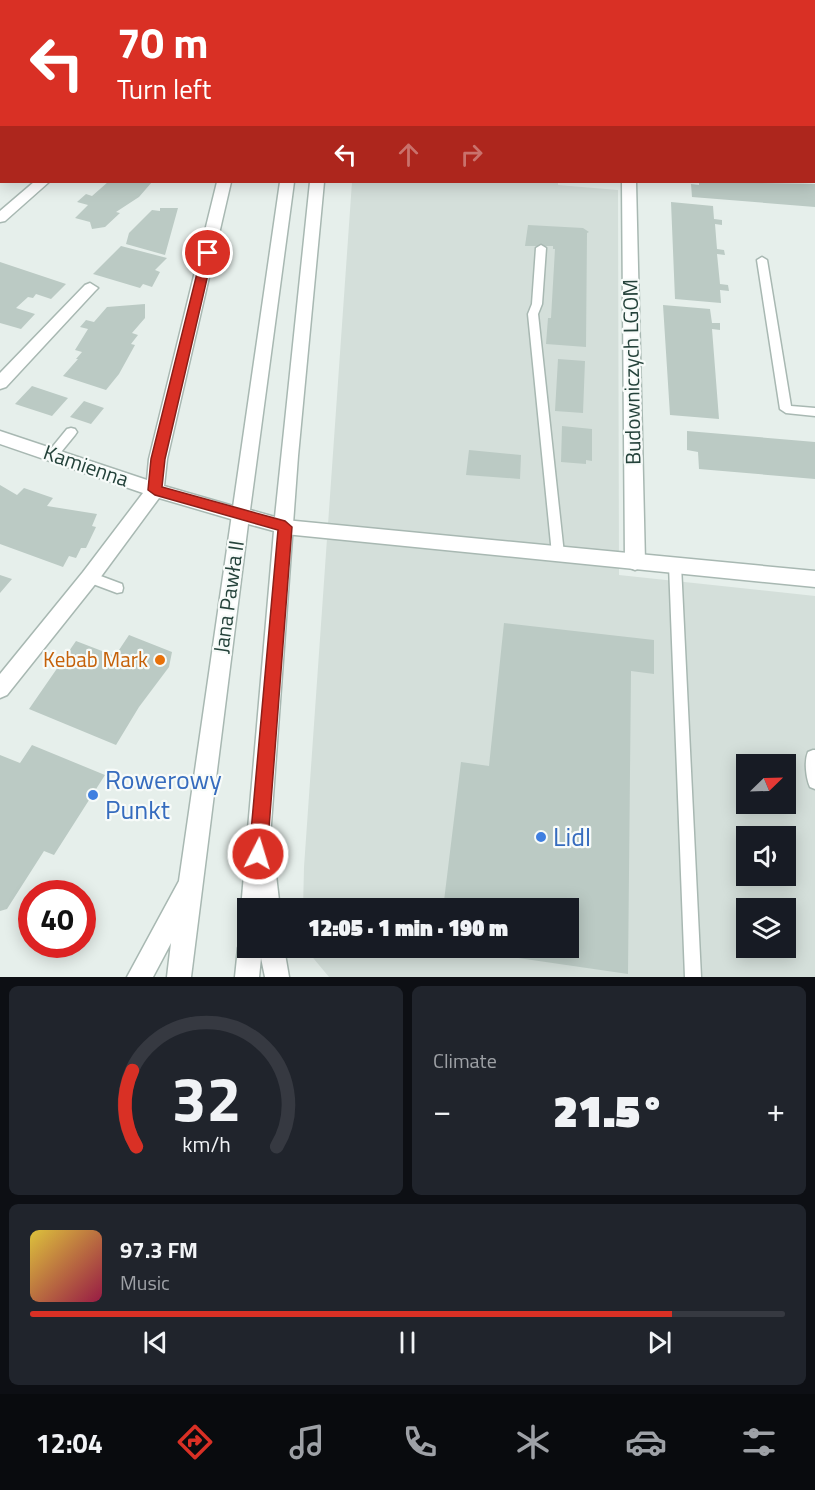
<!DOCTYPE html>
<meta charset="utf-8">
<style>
:root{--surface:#171b24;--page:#20242c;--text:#f1f3f6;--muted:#9ea1a6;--line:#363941;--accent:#d93025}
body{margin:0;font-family:"Titillium Web",sans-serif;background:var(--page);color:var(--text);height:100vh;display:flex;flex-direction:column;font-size:22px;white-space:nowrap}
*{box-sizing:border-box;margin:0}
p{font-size:20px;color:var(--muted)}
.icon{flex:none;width:33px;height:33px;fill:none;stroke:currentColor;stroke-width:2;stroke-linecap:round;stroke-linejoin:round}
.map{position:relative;height:977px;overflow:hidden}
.drawer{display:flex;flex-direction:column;gap:9px;padding:9px;background:#0d0f14;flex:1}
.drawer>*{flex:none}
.top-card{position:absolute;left:0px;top:0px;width:816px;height:183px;box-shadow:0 3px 15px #0003;background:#d93025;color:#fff;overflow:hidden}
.needle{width:39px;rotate:67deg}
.tools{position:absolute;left:736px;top:754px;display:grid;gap:12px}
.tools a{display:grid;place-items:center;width:60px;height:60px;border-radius:0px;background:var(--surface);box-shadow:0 3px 15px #0003;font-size:30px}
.speed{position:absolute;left:18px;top:880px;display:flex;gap:12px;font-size:30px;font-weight:700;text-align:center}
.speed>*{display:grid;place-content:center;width:78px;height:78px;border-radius:50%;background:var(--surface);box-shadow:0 3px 15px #0003;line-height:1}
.speed .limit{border:9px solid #d22;background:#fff;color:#111}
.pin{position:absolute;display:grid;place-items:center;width:51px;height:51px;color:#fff;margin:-26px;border:3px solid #fff;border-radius:50%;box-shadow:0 2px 6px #0007}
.me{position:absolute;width:66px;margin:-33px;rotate:5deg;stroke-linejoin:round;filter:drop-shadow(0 0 4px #0008)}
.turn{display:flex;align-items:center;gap:21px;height:126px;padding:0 18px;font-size:27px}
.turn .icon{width:78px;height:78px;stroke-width:2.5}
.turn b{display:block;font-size:42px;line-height:51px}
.lanes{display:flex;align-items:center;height:57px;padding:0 18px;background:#0003;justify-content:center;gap:30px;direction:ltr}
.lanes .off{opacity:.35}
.big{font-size:45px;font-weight:800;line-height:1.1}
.drawer .tile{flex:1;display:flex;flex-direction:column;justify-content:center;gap:9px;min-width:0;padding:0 21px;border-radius:9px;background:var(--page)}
.drawer .dial{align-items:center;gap:0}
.dial svg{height:156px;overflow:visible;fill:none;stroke:var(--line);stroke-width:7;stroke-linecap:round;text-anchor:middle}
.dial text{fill:var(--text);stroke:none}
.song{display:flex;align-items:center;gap:18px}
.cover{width:72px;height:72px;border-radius:9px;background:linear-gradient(135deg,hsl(50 70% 55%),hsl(340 70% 35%))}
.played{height:6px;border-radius:3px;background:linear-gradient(90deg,var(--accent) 85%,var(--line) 85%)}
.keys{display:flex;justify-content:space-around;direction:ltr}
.heat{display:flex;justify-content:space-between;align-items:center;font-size:33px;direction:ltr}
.drawer .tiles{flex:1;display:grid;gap:9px;grid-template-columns:1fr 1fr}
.tile:last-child{grid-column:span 2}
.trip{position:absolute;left:237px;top:898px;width:342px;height:60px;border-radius:0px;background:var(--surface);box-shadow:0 3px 15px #0003;font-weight:800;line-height:60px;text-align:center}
.dock{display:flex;height:96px;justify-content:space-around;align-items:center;background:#090b0e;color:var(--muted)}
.dock .icon{width:42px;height:42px}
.dock .active{color:var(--accent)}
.dock b{font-size:27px;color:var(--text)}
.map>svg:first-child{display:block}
</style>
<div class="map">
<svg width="815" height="977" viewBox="0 0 815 977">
<rect width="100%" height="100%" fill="#e6efeb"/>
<path fill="#d4dfda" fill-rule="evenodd" d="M352 182H558V185L618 190 619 575 815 596V977H329L309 953 308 948H568V909H303L304 867ZM747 765H786V804H747ZM747 837H786V876H747ZM747 909H786V948H747Z"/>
<path fill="#bbcac4" d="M108 182H152L139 197 116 212 120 213 105 227 92 229 90 222 75 218 88 205 77 202 86 194 92 196Z
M699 182 815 184V207L692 197 691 184 699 185Z
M671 202 713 206 714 219 722 220V225L715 224 717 249 724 250 725 255 717 254 720 284 728 285 729 291 720 290 721 303 675 299Z
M160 208H178L165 255 126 244 129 233 152 210 160 211Z
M528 225 583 228 589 232 587 233 586 347 546 344 548 318H551L555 249H553V246H525Z
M121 246 167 258 155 270 160 272 152 287 143 284 140 288 93 274Z
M0 262 66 284 51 299 36 294 33 298 28 297 16 308 35 314 21 329 0 323Z
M145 304V318L132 333 138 335 131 344 135 345 119 374 106 390 63 376 78 359H76L82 352 75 350 88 329 80 327 86 320 94 322 107 307Z
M663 305 710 309 712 323H720V330L712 329 719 419 670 415Z
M558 359 585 361 583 413 555 411Z
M32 386 68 398 52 416 15 404Z
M84 401 104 408 91 424 70 417Z
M562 426 592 429V461L586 460V464L561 462Z
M687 431 815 442V479L699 469 698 452 687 450Z
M469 450 521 455 520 479 466 475Z
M0 485 17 495 24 488 53 498 47 506 97 514 92 526 96 527 86 548H81L76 558 69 556 63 567 0 544Z
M0 575 12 579 0 593Z
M504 623 654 640V674L631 671 628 974 456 949 568 948V909H443L461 762 489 766Z
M129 635 172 652 169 667 139 707 116 745 29 709 76 641 115 656Z
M32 745 105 775 54 855 44 851 7 909 0 911V755L20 763Z"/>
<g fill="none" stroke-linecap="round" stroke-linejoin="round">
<defs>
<path id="service" d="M72 0H80V2H72Z
M176 0H182L183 1 175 2Z
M646 0H654V2H646Z
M0 57H2V61H0Z
M0 114H2L0 120Z
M541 245 546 248 542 304 538 314 564 554 562 558H554L552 554 528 314 532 304 536 248Z
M762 257 767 260 791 406 815 408V416L786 413 780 409 757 260Z
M71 428 75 429 77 432 75 435 57 457H49L47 454 49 451 67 429Z
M675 560 679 561 681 565 701 977H685L669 565 671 561Z
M90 572 122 584 123 588 122 592 117 593 85 581 84 577 85 573Z
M813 750H815V789L810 787C806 778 804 761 808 752Z"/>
<path id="pedestrian" d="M814 166H815V174H814Z
M622 182H636L645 562 642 567 635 570 628 567 625 562Z"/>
<path id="minor" d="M174 0H186L174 2Z
M260 0H272V2H260Z
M34 182H49L5 221 0 222V211Z
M217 182H231L167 459 164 486 247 510 250 515 247 520 241 522 159 498 97 582 7 695 0 698V674L83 572 143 493 0 444V431L147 480 149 459Z
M90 283 98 288 95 291 6 387 0 389V373L85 285Z
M285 520 815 571V587L285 534 278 532 276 527 278 522Z"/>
<path id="tertiary" d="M304 0H316V2H304Z
M330 0H342V2H330Z
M280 182H294L250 510 275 517 310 182H324L298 456 268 865 272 867 276 875 280 909H248V919L241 909 274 531 248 524 191 977H167L171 943 153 977H127L179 881Z
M248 937V948H284L289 977H265L261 958 259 977H235L238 948 241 939Z"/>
</defs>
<use href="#service" stroke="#a8b8b2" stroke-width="3"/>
<use href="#pedestrian" stroke="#a8b8b2" stroke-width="3"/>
<use href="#minor" stroke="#a8b8b2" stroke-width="3"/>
<use href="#tertiary" stroke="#a8b8b2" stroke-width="3"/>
<use href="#service" fill="#fff" fill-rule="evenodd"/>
<use href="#pedestrian" fill="#fff" fill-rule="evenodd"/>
<use href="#minor" fill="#fff" fill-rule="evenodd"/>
<use href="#tertiary" fill="#fff" fill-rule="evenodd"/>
</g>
<path fill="#d93025" stroke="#8d1f18" stroke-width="1.5" d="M208 250 213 253 165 459 162 487 285 521 292 527 267 854 264 860 258 863 252 860 249 854 278 530 155 495 148 490 151 459 202 253Z"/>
<circle fill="#e8710a" stroke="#f7fbf9" stroke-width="2" cx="160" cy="660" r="6"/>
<g fill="#3f7fe0" stroke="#f7fbf9" stroke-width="2">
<circle cx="93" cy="795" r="6"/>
<circle cx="541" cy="837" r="6"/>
</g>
<g text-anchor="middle" stroke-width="4.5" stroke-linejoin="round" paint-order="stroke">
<g font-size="21" fill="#24423a" stroke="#f7fbf9">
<text transform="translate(632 372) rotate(-91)" y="7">Budowniczych LGOM</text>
<text transform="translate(86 466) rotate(19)" y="7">Kamienna</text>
<text transform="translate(229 597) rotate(-82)" y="7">Jana Pawła II</text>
</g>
<g font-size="21" fill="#c56008" stroke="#f7fbf9" text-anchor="end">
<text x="148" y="667">Kebab Mark</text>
</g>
<g font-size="26" fill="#366cbe" stroke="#f7fbf9" text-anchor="start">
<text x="105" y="789">Rowerowy<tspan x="105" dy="30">Punkt</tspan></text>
<text x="553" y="846">Lidl</text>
</g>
</g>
</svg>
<div class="tools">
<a><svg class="needle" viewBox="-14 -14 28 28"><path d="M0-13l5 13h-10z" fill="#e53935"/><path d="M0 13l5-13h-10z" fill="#9ea1a6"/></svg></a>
<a><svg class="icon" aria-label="sound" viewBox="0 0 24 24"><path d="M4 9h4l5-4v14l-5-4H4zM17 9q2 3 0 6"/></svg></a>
<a><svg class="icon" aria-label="layers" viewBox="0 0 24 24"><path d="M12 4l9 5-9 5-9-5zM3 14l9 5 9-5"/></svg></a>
</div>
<div class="speed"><div class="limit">40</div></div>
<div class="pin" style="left:208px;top:253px;background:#d93025"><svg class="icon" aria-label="arrive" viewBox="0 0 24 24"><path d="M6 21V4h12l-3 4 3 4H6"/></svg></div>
<svg class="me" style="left:258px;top:854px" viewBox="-20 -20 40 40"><circle r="17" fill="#d93025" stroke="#fff" stroke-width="3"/><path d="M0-11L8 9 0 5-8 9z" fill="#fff"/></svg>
<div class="trip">12:05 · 1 min · 190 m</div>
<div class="top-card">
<div class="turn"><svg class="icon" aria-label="left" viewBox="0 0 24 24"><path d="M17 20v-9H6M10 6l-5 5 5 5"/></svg><div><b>70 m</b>Turn left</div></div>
<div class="lanes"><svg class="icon" aria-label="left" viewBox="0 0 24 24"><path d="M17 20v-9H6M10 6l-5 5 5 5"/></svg><svg class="icon off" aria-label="ahead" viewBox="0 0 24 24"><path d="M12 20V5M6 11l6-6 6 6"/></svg><svg class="icon off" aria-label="right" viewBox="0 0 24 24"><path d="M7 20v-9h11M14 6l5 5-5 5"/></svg></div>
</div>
</div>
<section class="drawer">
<div class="tiles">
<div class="tile dial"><svg viewBox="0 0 100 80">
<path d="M14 69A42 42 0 1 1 86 69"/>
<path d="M14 69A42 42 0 0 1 12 30" stroke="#d93025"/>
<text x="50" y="56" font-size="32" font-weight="700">32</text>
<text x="50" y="72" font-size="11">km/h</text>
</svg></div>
<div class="tile"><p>Climate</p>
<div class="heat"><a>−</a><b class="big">21.5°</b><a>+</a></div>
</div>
<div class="tile">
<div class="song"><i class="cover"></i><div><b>97.3 FM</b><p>Music</p></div></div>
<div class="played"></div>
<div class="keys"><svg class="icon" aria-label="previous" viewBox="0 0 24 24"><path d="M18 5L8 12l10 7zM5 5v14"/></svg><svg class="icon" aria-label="pause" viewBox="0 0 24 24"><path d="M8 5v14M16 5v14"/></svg><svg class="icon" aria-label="next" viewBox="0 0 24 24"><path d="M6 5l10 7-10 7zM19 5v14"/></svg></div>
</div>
</div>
</section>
<nav class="dock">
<b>12:04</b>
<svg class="icon active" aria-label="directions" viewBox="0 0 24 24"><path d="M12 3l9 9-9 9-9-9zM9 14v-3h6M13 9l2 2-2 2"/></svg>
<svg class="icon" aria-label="music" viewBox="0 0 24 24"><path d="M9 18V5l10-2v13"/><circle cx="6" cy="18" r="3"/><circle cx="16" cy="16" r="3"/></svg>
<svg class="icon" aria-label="phone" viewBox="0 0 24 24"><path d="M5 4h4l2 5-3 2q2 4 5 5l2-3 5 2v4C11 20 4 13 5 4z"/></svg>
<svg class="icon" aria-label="climate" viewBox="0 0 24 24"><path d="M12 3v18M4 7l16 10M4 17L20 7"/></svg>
<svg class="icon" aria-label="car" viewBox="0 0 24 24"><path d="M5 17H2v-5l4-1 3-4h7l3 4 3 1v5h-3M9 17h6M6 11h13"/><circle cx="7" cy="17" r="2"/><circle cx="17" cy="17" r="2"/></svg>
<svg class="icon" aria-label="filters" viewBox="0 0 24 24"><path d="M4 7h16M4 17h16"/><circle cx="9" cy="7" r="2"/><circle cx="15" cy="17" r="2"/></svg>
</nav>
